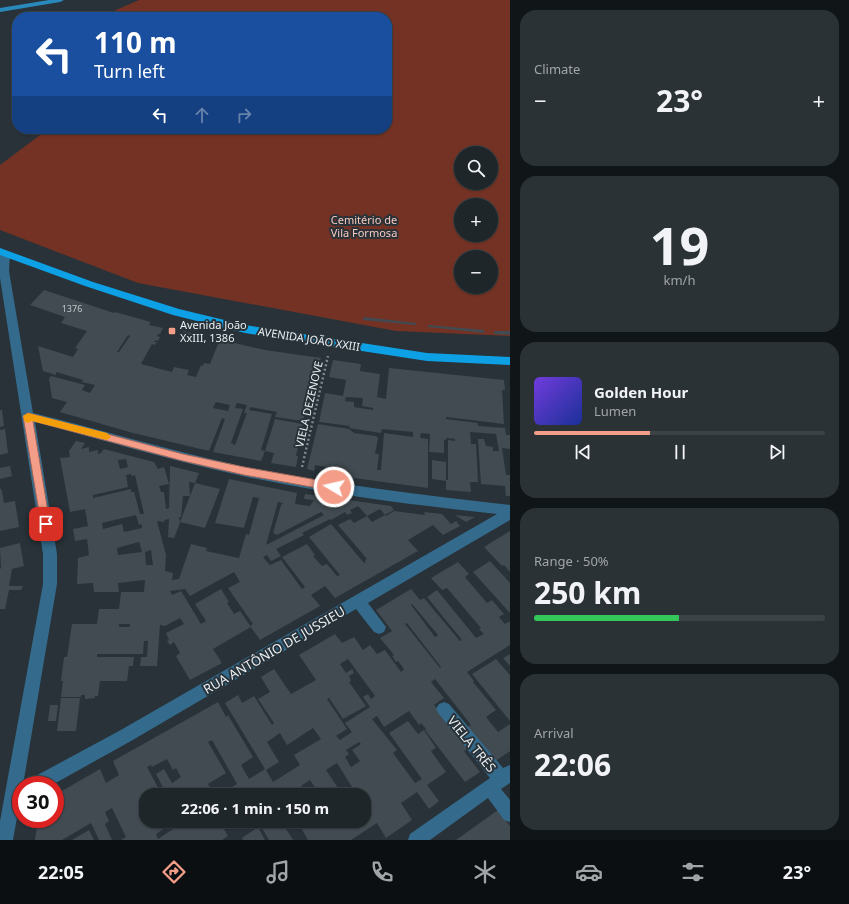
<!DOCTYPE html>
<meta charset="utf-8">
<style>
:root{--surface:#1e262a;--page:#2b3236;--text:#f1f3f6;--muted:#a1a5a8;--line:#3c4347;--accent:#f49e89}
body{margin:0;font-family:"Noto Sans",sans-serif;background:var(--page);color:var(--text);height:100vh;display:flex;flex-direction:column;font-size:15px;white-space:nowrap}
*{box-sizing:border-box;margin:0}
p{font-size:13px;color:var(--muted)}
.icon{flex:none;width:22px;height:22px;fill:none;stroke:currentColor;stroke-width:2;stroke-linecap:round;stroke-linejoin:round}
.map{position:relative;flex:1;overflow:hidden}
.details{display:flex;flex-direction:column;gap:10px;padding:10px;background:#101517;width:339px}
.details>*{flex:none}
.hud{position:absolute;left:12px;top:12px;width:380px;height:122px;border-radius:16px;box-shadow:0 1px 3px #0004,0 0 0 1px var(--line);background:#1a4fa0;color:#fff;overflow:hidden}
.fabs{position:absolute;left:454px;top:146px;display:grid;gap:8px}
.fabs a{display:grid;place-items:center;width:44px;height:44px;border-radius:50%;background:var(--surface);box-shadow:0 1px 3px #0004,0 0 0 1px var(--line);font-size:20px}
.speed{position:absolute;left:12px;top:776px;display:flex;gap:8px;font-size:20px;font-weight:700;text-align:center}
.speed>*{display:grid;place-content:center;width:52px;height:52px;border-radius:50%;background:var(--surface);box-shadow:0 1px 3px #0004,0 0 0 1px var(--line);line-height:1}
.speed .limit{border:6px solid #d22;background:#fff;color:#111}
.pin{position:absolute;display:grid;place-items:center;width:34px;height:34px;color:#fff;margin:-17px;border-radius:8px;box-shadow:0 2px 6px #0006}
.me{position:absolute;width:44px;margin:-22px;rotate:279deg;stroke-linejoin:round;filter:drop-shadow(0 0 3px #0008)}
.turn{display:flex;align-items:center;gap:14px;height:84px;padding:0 16px;font-size:18px}
.turn .icon{width:52px;height:52px;stroke-width:2.5}
.turn b{display:block;font-size:28px;line-height:34px}
.lanes{display:flex;align-items:center;height:38px;padding:0 16px;background:#0003;justify-content:center;gap:20px;direction:ltr}
.lanes .off{opacity:.35}
.big{font-size:30px;font-weight:700;line-height:1.1}
.details .widget{flex:1;display:flex;flex-direction:column;justify-content:center;gap:6px;min-width:0;padding:0 14px;border-radius:16px;background:var(--page)}
.details .dial{align-items:center;gap:0}
.dial b{font-size:52px;line-height:1}
.song{display:flex;align-items:center;gap:12px}
.cover{width:48px;height:48px;border-radius:6px;background:linear-gradient(135deg,hsl(260 70% 55%),hsl(230 70% 35%))}
.played{height:4px;border-radius:2px;background:linear-gradient(90deg,var(--accent) 40%,var(--line) 40%)}
.keys{display:flex;justify-content:space-around;direction:ltr}
.heat{display:flex;justify-content:space-between;align-items:center;font-size:22px;direction:ltr}
.charge{height:6px;border-radius:3px;background:linear-gradient(90deg,#34c759 50%,var(--line) 0)}
.trip{position:absolute;left:139px;top:788px;width:232px;height:40px;border-radius:16px;background:var(--surface);box-shadow:0 1px 3px #0004,0 0 0 1px var(--line);font-weight:700;line-height:40px;text-align:center}
.tabs{display:flex;height:64px;justify-content:space-around;align-items:center;background:#0c0f11;color:var(--muted)}
.tabs .icon{width:28px;height:28px}
.tabs .selected{color:var(--accent)}
.tabs b{font-size:18px;color:var(--text)}
main{display:flex;flex:1;min-height:0}
.map>svg:first-child{display:block}
</style>
<main>
<div class="map">
<svg width="510" height="840" viewBox="0 0 510 840">
<rect width="100%" height="100%" fill="#283238"/>
<path fill="#733224" fill-rule="evenodd" d="M139 0H510V336L396 331 138 283 0 230V165L48 129H387V17H100ZM461 153H491V183H461ZM461 205H491V235H461ZM461 257H491V287H461Z"/>
<path fill="#414b51" fill-rule="evenodd" d="M44 290 114 313 115 312 151 322 149 325 163 328 160 334H158L157 336 160 337 158 341 155 340 154 342H157L155 345 152 344 141 364 168 371 172 372 174 367 189 370 187 375 196 377 201 365 203 366 204 363 210 364 218 344H220L222 340 265 350 321 358 309 410 306 409 303 421 275 417 277 412 250 407 249 410 272 414 261 450 265 451 261 461 213 452 225 419 222 418 209 451 133 433 60 412 67 402 52 398 49 379 51 376 85 385 82 390 90 393 95 385 82 382 83 380 56 372V375L43 371 38 346 73 357 78 349 75 348 87 331 61 323 65 317 30 305ZM128 335 130 336 119 352H117ZM216 402 230 405 228 411 213 408ZM237 403 247 405 244 413H247L235 445 231 443 243 409 235 408Z
M364 317 416 323V325L363 320Z
M428 325 484 330V333L428 327Z
M184 331 198 335 193 343 179 339Z
M494 331H510V335L494 334Z
M333 360 361 364 360 371 380 374 377 397 386 399 389 368 504 380 505 390H502L504 424 446 417V419L478 423V426L505 428 506 435H510V449L502 448 506 475H510V496H506L505 486 481 484 478 439H484L486 446 493 447V451H499L496 434 470 432 471 444H476L478 482H470L471 492 446 490V480H448V440L455 441V439L446 438V440H444V453L429 452 430 434 421 433 420 438 428 439V488L324 474 326 467 315 465 314 471 307 469 318 424 349 429 354 433 376 436 378 438 375 454H379L377 470H381L384 433 413 437V432L382 429 381 433 349 428 350 426 319 422 325 393 343 396 346 380 329 377ZM346 397 363 398 362 406 373 408V410L354 407V402L345 401Z
M0 410H2L4 426 0 427Z
M275 419 303 424 296 456H298L296 467 271 463 274 453 265 451Z
M5 429 8 453 0 455V430Z
M76 441 85 443 81 449 89 447V452L98 450V454L101 453 104 449 154 462 158 469 164 467 169 484 159 486 161 492H164L166 509 169 508 170 466 199 473 195 483 189 482 190 496H183L181 517H179L180 523 174 538 168 537 169 519 164 520 165 522 157 521 166 555 165 571 173 573 172 580 179 579 191 544 207 548 206 551 239 558 246 534 249 535 259 498 253 497 244 528 215 523 229 479 297 493 295 504 310 506 314 500 304 499 305 494 391 506 394 510 385 515 386 516 394 511 425 515 424 512 442 514 451 524 456 521 460 526 443 535 433 525 408 540 418 551 335 598 325 586 311 595 320 606 260 640 250 626 253 624 228 588 240 582 234 572 190 596 185 589 170 591 172 595 181 591 201 624 206 621 195 604 221 589 229 602 227 603 234 614 240 611 251 627 213 649 222 663 190 680 176 656 180 653 174 642 170 645 167 641 169 640 166 633 184 624 180 618 165 626 160 625 157 666H140L141 657H147L148 641H144L143 654H97V657H134L133 666H129L127 681H100L98 696H95V698L85 699V695H81V697H61L63 681H61L64 657H67L72 624H97L99 609H119L121 592H144L145 580 118 583 119 592H94L93 583 77 584 78 558 89 555 87 539 75 541 73 529 88 526 85 509 70 512 60 458 70 457 69 451ZM126 459 128 467 120 469 118 460ZM131 474 132 476 135 475 144 514H140L134 492H131V489L93 498V495L128 487 126 475ZM278 502 283 503 281 505 273 533 277 535 321 512 324 515 266 545ZM358 506 367 516 354 523 350 519 338 525 367 559 365 560 366 562 364 563 331 524 309 537 340 575 337 576 327 564 322 566 313 556 315 555 307 544 282 557 305 587 302 589 281 560 270 565 263 557 267 555 271 561 281 556 276 549 304 535 302 533 330 519 331 520 345 512 347 515 352 513 350 510ZM380 509 385 515 372 522 367 516ZM136 515 139 525 142 524V528L124 532 122 524 103 529 102 523ZM139 542 142 552 118 555 117 548ZM151 550 153 565H146L145 552ZM119 624H130V627H119Z
M432 460 446 462V481L432 479Z
M10 466 12 476 0 479V468Z
M195 483 220 489 205 528 180 522Z
M0 488 2 491 4 503 15 501 19 527 0 531Z
M455 515 475 517 466 522Z
M510 531V572L504 565 502 566 484 547Z
M20 543 24 566 12 569 9 586H23L21 590H9L5 609H0V569L1 568 0 548Z
M490 561 510 583V613L473 572Z
M458 562 469 574 465 577 487 603 492 600 504 614 499 617 505 624 510 621V645L467 672 474 681 473 682 496 710 486 717 498 732 510 724V751L494 762 467 727 471 725 435 679 431 682 444 698 434 705 470 747 464 751 480 772 465 782 425 730 426 729 421 723 419 725 409 711 384 727 377 716 372 719 397 750 393 753 415 783 422 779 389 733 408 721 418 734 424 730 436 748 431 751 446 772 427 785 439 801 429 809 417 792 401 803 412 820 386 838 377 823 351 840H308L297 821H324L328 828 337 822 336 821H364V795H320L310 780 301 786 307 795H219L237 784 212 740 208 742 226 773 208 784 214 795H205L201 788 189 795H167L156 774 164 769 172 783 181 777 176 768 173 770 167 759 152 767 151 765 147 767 162 795H146V821H175L156 834 158 839 182 823 184 827 181 821H219L228 836 222 840H121L126 837 112 808 105 812 109 821 105 824 112 840H99L91 823 62 840H35L38 819H55V795L100 769 106 783 119 775 113 761 218 702 226 717 228 715 253 757 241 765 249 779 265 769 225 703 238 695 242 703 254 696 272 725 274 723 258 699 270 692 261 677 274 669 291 694 316 680 299 655 335 634 342 643 354 637 363 650 370 645 377 654 385 650 401 672 404 669 398 661 396 662 392 656 394 655 380 638 392 631 376 610 411 589 420 600 424 598 460 641 462 640 427 597 437 590 476 638 484 634 479 629 481 628 447 588 442 590 431 578ZM412 604 438 635 435 637 411 605ZM407 623 441 667 440 668 405 624ZM348 659 375 696 371 699 368 694 363 697 370 707 345 723 352 732 340 740 336 736 347 729 327 699 329 698 343 719 366 706 349 682 351 681 349 676 354 673 352 669 346 673 340 664ZM313 728 321 739 294 755 300 765 273 782 266 770 279 762 267 742 280 733 287 745ZM359 742 361 744 352 750 360 761 351 767 345 757 349 754 346 750ZM337 763 352 787 342 794 326 770Z
M510 654V666L503 658Z
M496 659 510 675V721L472 674Z
M61 698H80L76 731H57Z
M50 705H58L56 721H48Z
M498 810 510 826V840H456Z
M258 821H281L293 840H269Z
M258 827 265 840H243L242 838Z
M89 830 94 840H72Z"/>
<g fill="none" stroke-linecap="round" stroke-linejoin="round">
<path stroke="#7f878c" stroke-width="2.5" stroke-dasharray="2 2.5" stroke-linecap="butt" d="M302 467 328 356"/>
<path fill="#346a8b" fill-rule="evenodd" d="M5 250 10 253 9 271 33 413C102 430 171 451 241 466 330 484 420 495 510 505V520L368 603 386 627 384 632 379 634 374 632 356 609 131 741 52 785H28L30 779 119 731 497 514C412 505 326 494 243 476 172 461 104 440 35 422L57 554V584L23 785H21V795L13 840H0V821L43 584V554L0 278V253Z
M444 702 449 704 503 768 510 765V783L501 789 510 800V822L504 820 488 798 430 840H408L410 834 490 778 439 714 436 709 439 704Z"/>
<path fill="#2989bd" fill-rule="evenodd" d="M49 0H64L60 2 0 12V8Z"/>
<path fill="#0ea0e4" fill-rule="evenodd" d="M0 248 93 282 179 309 245 325 427 353 510 357V365L427 361 245 333 173 315 85 286 0 255Z"/>
</g>
<path fill="#f49e89" stroke="#9f6759" d="M28 413 183 454 244 467 334 483 338 484 339 487 338 489 334 491 244 475 183 461 33 421 50 524 49 526 46 528 42 526 41 524 23 416Z"/>
<path fill="#f59e0b" d="M28 413 107 433 111 437 107 440 32 421 28 423 25 422 23 416Z"/>
<rect fill="#f49e89" stroke="#283238" stroke-width="1.5" x="168" y="327" width="8" height="8" rx="2"/>
<g text-anchor="middle" stroke-width="4" stroke-linejoin="round" paint-order="stroke">
<g font-size="9" fill="#bfc6ca">
<text x="72" y="312">1376</text>
</g>
<g font-size="11" fill="#facabe" stroke="#283238">
<text x="364" y="224">Cemitério de<tspan x="364" dy="13">Vila Formosa</tspan></text>
</g>
<g font-size="11" fill="#e9eff3" stroke="#283238" text-anchor="start">
<text x="180" y="329">Avenida João<tspan x="180" dy="13">XxIII, 1386</tspan></text>
</g>
<g font-size="11" fill="#e9eff3" stroke="#283238">
<text transform="translate(309 339) rotate(9)" y="4">AVENIDA JOÃO XXIII</text>
<text transform="translate(309 404) rotate(-77)" y="4">VIELA DEZENOVE</text>
</g>
<g font-size="13" fill="#e9eff3" stroke="#283238">
<text transform="translate(274 650) rotate(-30)" y="5">RUA ANTÔNIO DE JUSSIEU</text>
<text transform="translate(472 744) rotate(51)" y="5">VIELA TRÊS</text>
</g>
</g>
</svg>
<div class="fabs">
<a><svg class="icon" aria-label="search" viewBox="0 0 24 24"><circle cx="10" cy="10" r="6"/><path d="M15 15l6 6"/></svg></a>
<a>+</a>
<a>−</a>
</div>
<div class="speed"><div class="limit">30</div></div>
<div class="pin" style="left:46px;top:524px;background:#d93025"><svg class="icon" aria-label="arrive" viewBox="0 0 24 24"><path d="M6 21V4h12l-3 4 3 4H6"/></svg></div>
<svg class="me" style="left:334px;top:487px" viewBox="-20 -20 40 40"><circle r="17" fill="#f49e89" stroke="#fff" stroke-width="3"/><path d="M0-11L8 9 0 5-8 9z" fill="#fff"/></svg>
<div class="trip">22:06 · 1 min · 150 m</div>
<div class="hud">
<div class="turn"><svg class="icon" aria-label="left" viewBox="0 0 24 24"><path d="M17 20v-9H6M10 6l-5 5 5 5"/></svg><div><b>110 m</b>Turn left</div></div>
<div class="lanes"><svg class="icon" aria-label="left" viewBox="0 0 24 24"><path d="M17 20v-9H6M10 6l-5 5 5 5"/></svg><svg class="icon off" aria-label="ahead" viewBox="0 0 24 24"><path d="M12 20V5M6 11l6-6 6 6"/></svg><svg class="icon off" aria-label="right" viewBox="0 0 24 24"><path d="M7 20v-9h11M14 6l5 5-5 5"/></svg></div>
</div>
</div>
<section class="details">
<div class="widget"><p>Climate</p>
<div class="heat"><a>−</a><b class="big">23°</b><a>+</a></div>
</div>
<div class="widget dial"><b>19</b><p>km/h</p></div>
<div class="widget">
<div class="song"><i class="cover"></i><div><b>Golden Hour</b><p>Lumen</p></div></div>
<div class="played"></div>
<div class="keys"><svg class="icon" aria-label="previous" viewBox="0 0 24 24"><path d="M18 5L8 12l10 7zM5 5v14"/></svg><svg class="icon" aria-label="pause" viewBox="0 0 24 24"><path d="M8 5v14M16 5v14"/></svg><svg class="icon" aria-label="next" viewBox="0 0 24 24"><path d="M6 5l10 7-10 7zM19 5v14"/></svg></div>
</div>
<div class="widget"><p>Range · 50%</p><b class="big">250 km</b><div class="charge"></div></div>
<div class="widget"><p>Arrival</p><b class="big">22:06</b></div>
</section>
</main>
<nav class="tabs">
<b>22:05</b>
<svg class="icon selected" aria-label="directions" viewBox="0 0 24 24"><path d="M12 3l9 9-9 9-9-9zM9 14v-3h6M13 9l2 2-2 2"/></svg>
<svg class="icon" aria-label="music" viewBox="0 0 24 24"><path d="M9 18V5l10-2v13"/><circle cx="6" cy="18" r="3"/><circle cx="16" cy="16" r="3"/></svg>
<svg class="icon" aria-label="phone" viewBox="0 0 24 24"><path d="M5 4h4l2 5-3 2q2 4 5 5l2-3 5 2v4C11 20 4 13 5 4z"/></svg>
<svg class="icon" aria-label="climate" viewBox="0 0 24 24"><path d="M12 3v18M4 7l16 10M4 17L20 7"/></svg>
<svg class="icon" aria-label="car" viewBox="0 0 24 24"><path d="M5 17H2v-5l4-1 3-4h7l3 4 3 1v5h-3M9 17h6M6 11h13"/><circle cx="7" cy="17" r="2"/><circle cx="17" cy="17" r="2"/></svg>
<svg class="icon" aria-label="filters" viewBox="0 0 24 24"><path d="M4 7h16M4 17h16"/><circle cx="9" cy="7" r="2"/><circle cx="15" cy="17" r="2"/></svg>
<b>23°</b>
</nav>
